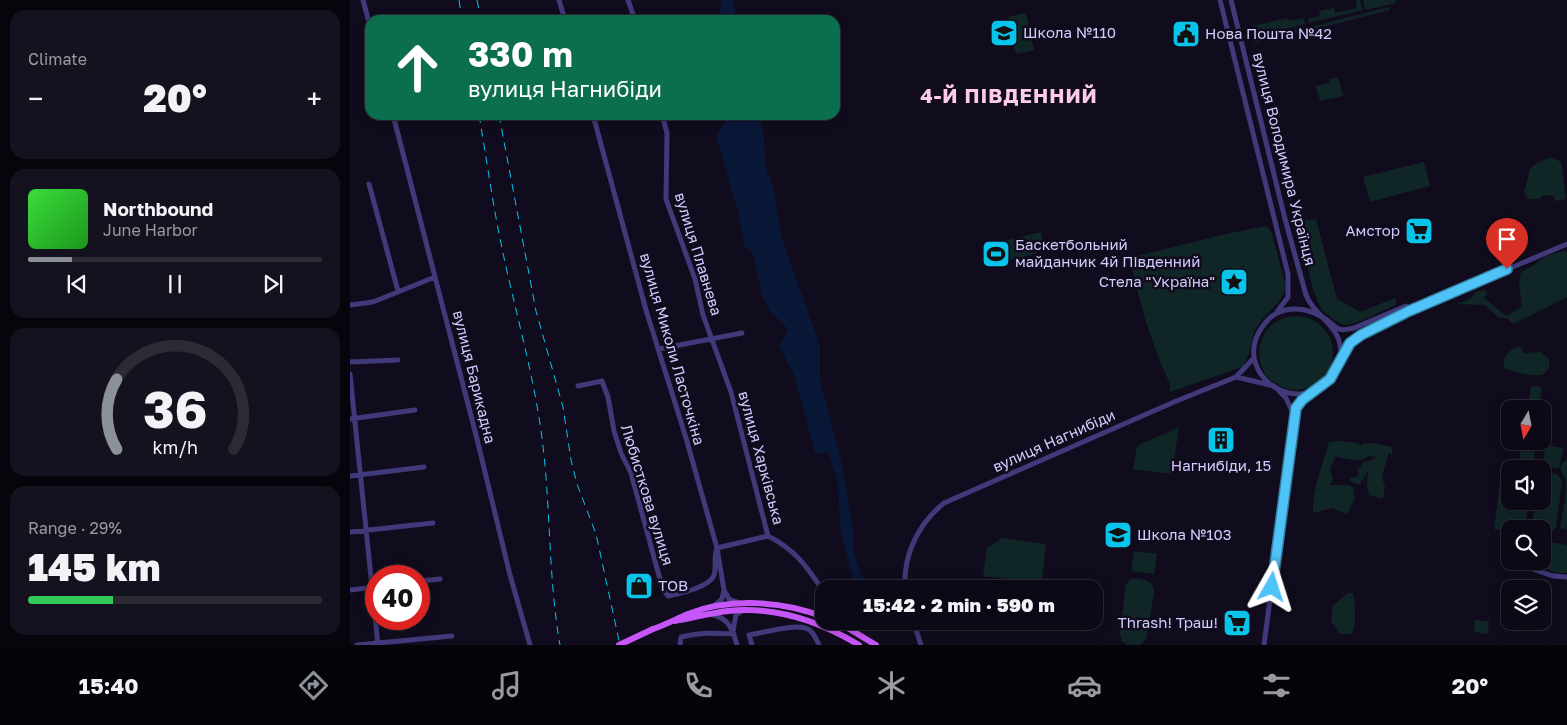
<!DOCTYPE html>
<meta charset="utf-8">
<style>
:root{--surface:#0c0916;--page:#15121f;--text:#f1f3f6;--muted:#9a9aa1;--line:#2c2a35;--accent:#8c9099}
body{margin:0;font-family:"Golos Text",sans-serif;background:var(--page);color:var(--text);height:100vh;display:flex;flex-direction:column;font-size:19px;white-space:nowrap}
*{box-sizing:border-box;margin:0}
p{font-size:16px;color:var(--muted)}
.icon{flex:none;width:28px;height:28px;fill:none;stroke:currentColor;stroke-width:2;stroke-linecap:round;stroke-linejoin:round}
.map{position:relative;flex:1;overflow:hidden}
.drawer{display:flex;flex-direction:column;gap:10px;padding:10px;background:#07050c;width:350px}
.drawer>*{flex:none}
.guide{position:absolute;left:15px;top:15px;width:475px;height:105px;border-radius:15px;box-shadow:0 2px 12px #0003,0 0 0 1px var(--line);background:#0b6e4f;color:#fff;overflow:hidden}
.needle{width:32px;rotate:190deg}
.controls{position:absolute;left:1151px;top:400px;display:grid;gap:10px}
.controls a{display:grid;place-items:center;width:50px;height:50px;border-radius:10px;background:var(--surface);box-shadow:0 2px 12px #0003,0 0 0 1px var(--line);font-size:25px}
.speed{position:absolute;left:15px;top:565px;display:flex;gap:10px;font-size:25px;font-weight:700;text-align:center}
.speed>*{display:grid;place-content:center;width:65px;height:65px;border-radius:50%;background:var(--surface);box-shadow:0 2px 12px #0003,0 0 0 1px var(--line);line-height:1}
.speed .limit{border:8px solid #d22;background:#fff;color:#111}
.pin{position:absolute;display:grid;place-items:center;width:42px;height:42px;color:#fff;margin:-51px -21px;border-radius:50% 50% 50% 0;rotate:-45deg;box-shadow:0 0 5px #0007}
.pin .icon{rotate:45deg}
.me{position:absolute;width:55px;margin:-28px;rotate:6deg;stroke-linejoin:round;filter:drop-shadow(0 0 4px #0008)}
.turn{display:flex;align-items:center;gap:18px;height:105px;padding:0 20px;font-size:22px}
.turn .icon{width:65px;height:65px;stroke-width:2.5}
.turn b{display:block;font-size:35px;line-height:42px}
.big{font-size:38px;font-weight:800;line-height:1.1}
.drawer .tile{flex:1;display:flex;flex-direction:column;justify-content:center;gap:8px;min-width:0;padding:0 18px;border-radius:15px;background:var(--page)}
.drawer .dial{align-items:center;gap:0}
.dial svg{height:130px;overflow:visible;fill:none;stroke:var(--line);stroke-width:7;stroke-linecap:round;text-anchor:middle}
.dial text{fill:var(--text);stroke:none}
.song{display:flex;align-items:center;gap:15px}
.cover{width:60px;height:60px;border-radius:8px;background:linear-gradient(135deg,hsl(120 70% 55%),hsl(120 70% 35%))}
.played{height:5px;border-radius:2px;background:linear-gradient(90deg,var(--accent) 15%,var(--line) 15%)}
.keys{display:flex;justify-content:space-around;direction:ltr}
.heat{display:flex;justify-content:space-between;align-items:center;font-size:28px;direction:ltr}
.charge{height:8px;border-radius:4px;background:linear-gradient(90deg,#34c759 29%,var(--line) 0)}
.trip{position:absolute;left:465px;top:580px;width:288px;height:50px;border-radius:15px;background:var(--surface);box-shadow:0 2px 12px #0003,0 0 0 1px var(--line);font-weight:800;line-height:50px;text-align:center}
.dock{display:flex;height:80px;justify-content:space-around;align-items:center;background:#050409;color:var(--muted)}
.dock .icon{width:35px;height:35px}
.dock .active{color:var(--accent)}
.dock b{font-size:22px;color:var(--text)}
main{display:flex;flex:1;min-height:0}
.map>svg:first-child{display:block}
</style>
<main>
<section class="drawer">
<div class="tile"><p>Climate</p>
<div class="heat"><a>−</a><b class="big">20°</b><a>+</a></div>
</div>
<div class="tile">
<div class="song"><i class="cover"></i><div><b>Northbound</b><p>June Harbor</p></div></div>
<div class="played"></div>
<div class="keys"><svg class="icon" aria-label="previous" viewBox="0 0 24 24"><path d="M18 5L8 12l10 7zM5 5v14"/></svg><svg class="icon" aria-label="pause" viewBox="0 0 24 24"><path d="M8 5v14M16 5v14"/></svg><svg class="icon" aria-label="next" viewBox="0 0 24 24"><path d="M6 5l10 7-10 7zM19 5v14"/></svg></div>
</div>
<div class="tile dial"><svg viewBox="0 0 100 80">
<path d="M14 69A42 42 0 1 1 86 69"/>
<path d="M14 69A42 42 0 0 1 14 26" stroke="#8c9099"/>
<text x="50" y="56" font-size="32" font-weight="700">36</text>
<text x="50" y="72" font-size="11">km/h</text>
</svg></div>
<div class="tile"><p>Range · 29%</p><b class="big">145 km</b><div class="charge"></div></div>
</section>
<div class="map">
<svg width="1217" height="645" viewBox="0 0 1217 645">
<rect width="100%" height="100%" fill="#100c1d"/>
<path fill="#102626" d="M1008 0H1010L1013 10 959 23 958 19 970 16 969 11 984 8 985 13 1007 8 1006 1Z
M1013 0H1045L1046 3 1015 10Z
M1039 7 1040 10 961 30 960 27Z
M676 13 684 50 666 54 657 17Z
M938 18 939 21 954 18 955 24 902 37 901 30 903 26Z
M956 27 957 30 904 43 903 40Z
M988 77 993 96 970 101 966 86 980 83 979 79Z
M1201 157 1211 162 1216 199 1204 201 1205 196 1194 195 1189 199H1178L1174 192 1180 169 1187 163Z
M1074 162 1080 186 1020 202 1013 177Z
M966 219 987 299 1010 312 1045 298 1046 302 1045 305C1033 310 1006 325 995 325 989 325 973 312 970 307 958 281 955 249 948 221Z
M916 226 921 231 936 286C932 306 913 313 905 330 899 344 902 354 892 367L820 392V384L809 359 795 319 779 258 880 233Z
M691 232 695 251 661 260 657 240Z
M656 240 660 260 637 266 631 247Z
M1216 250 1217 253V297L1165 323 1160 322 1158 318H1149L1135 305 1108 304 1120 299 1126 292 1134 290 1138 293 1134 298 1156 316 1172 307 1169 282 1171 272 1184 265 1196 256Z
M909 353a37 37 0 1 1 74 0a37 37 0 1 1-74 0Z
M1170 346 1174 353 1191 352 1199 359V367C1199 368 1195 373 1194 374 1185 378 1164 371 1155 369 1150 358 1160 349 1170 346Z
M1181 386 1192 387 1189 409H1178Z
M829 427 822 474 783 469 787 446Z
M990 441 1008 443 1011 447 1012 444 1023 443 1042 447V455L1039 452 1032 477 1035 487 1033 499 1019 495 1017 487 1018 471 1009 485 999 481 1001 478 1007 477 1009 474 1007 470 1011 467 1013 462 1020 461 1026 457 1019 456C1009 464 995 457 985 457L980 469 983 480 980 485H998L1003 487 1005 498 997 514 982 508 963 513C962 489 973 465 979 442Z
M1195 445 1213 448 1209 468 1193 467Z
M1171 449 1185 451 1182 469H1168Z
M1217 460V529L1210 528 1216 494V480L1210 469 1213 462Z
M1198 472 1208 475 1212 481 1206 527C1203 532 1199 534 1193 534L1192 529H1185L1182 524 1185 501H1192L1193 474Z
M1151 474 1160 476V501H1179L1175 529H1160V532L1144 529Z
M652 538 696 544 692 583 633 576 637 548Z
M1193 541 1217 545V573H1207L1176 561H1192Z
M784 551 807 554 804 574 781 571Z
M785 578C796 579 804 582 804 593L796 639 790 645H777L772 641 770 633 776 584 781 579Z
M998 593H1003C1005 608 1007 620 1002 634H990L981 621 983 605Z
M1125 620 1139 622 1138 634 1124 632Z"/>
<path fill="#0a1838" d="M371 0H382L388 20H370Z
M379 115H410L414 139 415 164 425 195 431 236 470 346V380L491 461 503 529 504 554 517 589H507L503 578 490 528 488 481 478 453H465L444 375 429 346 438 329 420 311 412 295 402 251 394 246 388 211 366 136 379 117Z"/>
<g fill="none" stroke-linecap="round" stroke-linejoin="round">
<path stroke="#40397a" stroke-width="5" d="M13 0 20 26
M209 0 215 20
M278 0 285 20
M870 0 938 274V297L927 312
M881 0 935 219 956 295C965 318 989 323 991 351 991 363 986 374 977 382 943 415 886 374 909 332 913 325 919 317 927 313 943 306 959 309 974 318 979 321 984 327 989 329 994 331 999 329 1004 328L1056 306 1059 311 1217 244
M43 115 126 435 160 575 180 645
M243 115 296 310 336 438 367 548 374 590 372 599 365 605
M312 115 317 133 316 199 345 279 353 315 381 392 418 536C446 550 457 567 474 592
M19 184 48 291
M0 305 23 302 85 277
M309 349 392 333
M991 359 1000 343 1005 339 1059 311
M0 362 48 360
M0 374 28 645
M886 377 920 385
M228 386 252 381 258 397 264 431 271 453 281 473 311 583 313 590 318 596C329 594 360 587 364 575 367 567 363 558 367 548L418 536
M929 391 936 398 944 415
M0 419 65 410
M0 476 74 467
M0 532 83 523
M1174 566 1203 576 1217 577
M69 581 90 579
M555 589C553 555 568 524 594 503L824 402 886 377 904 358
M0 590 26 587
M374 590 379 599 387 602
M363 615C379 618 383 631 387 645
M563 621 571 645
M383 631 386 615 392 611
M7 645 102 636
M330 645 331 637C351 632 364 633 384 634
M402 645 399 635C413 633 445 623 458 629 464 632 466 639 469 645
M914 645 944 415 946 408 960 394"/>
<path stroke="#c756f8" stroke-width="6" d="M325 621C343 618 360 613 378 611 425 606 469 621 509 645
M486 621 526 645
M303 629C315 625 326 619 338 614 380 597 433 601 474 617"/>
<path stroke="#09c4ea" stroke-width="1" stroke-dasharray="8 6" stroke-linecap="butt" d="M109 0 112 20
M127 0 131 20
M129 115C137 161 143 207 153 253 166 314 184 376 192 438 201 507 198 577 210 645
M149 115 186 311 213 407 221 460 227 484 246 534 270 645"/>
<path stroke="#c756f8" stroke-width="6" d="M269 645 303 629"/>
</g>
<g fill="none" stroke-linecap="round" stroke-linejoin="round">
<defs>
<path id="route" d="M922 587 946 408 952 400 980 379 1000 343 1011 335 1059 311 1157 269"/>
</defs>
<use href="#route" stroke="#337fa1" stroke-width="12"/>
<use href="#route" stroke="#4fc3f7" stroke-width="9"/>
</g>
<defs>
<symbol id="school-square" viewBox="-11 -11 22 22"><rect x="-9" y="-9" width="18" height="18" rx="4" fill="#09c4ea" stroke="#100c1d"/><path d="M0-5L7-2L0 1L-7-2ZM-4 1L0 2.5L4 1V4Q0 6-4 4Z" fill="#111"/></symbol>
<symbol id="civic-square" viewBox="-11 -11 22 22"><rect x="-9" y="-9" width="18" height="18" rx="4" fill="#09c4ea" stroke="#100c1d"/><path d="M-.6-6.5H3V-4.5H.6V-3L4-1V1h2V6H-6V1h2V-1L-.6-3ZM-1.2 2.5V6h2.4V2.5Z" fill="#111"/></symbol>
<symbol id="supermarket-square" viewBox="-11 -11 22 22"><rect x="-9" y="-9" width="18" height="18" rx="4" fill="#09c4ea" stroke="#100c1d"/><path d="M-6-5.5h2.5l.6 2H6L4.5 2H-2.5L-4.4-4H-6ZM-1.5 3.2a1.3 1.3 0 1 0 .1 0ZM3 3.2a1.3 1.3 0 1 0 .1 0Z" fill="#111"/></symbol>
<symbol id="stadium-square" viewBox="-11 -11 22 22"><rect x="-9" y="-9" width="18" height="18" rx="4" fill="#09c4ea" stroke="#100c1d"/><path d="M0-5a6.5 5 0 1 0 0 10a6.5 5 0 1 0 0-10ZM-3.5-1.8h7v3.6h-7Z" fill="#111"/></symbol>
<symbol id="sight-square" viewBox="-11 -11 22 22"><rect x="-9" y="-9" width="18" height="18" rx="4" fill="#09c4ea" stroke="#100c1d"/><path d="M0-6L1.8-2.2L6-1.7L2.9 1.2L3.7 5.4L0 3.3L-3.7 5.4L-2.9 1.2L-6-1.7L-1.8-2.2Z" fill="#111"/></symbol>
<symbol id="building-square" viewBox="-11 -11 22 22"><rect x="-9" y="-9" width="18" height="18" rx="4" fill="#09c4ea" stroke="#100c1d"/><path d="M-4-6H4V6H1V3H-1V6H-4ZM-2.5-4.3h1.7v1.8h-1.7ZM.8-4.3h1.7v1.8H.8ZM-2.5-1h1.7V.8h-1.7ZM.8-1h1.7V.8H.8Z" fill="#111"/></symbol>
<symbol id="shop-square" viewBox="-11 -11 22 22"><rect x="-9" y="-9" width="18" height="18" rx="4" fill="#09c4ea" stroke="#100c1d"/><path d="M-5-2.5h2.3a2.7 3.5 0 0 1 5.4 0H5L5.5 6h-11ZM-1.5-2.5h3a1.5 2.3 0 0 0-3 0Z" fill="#111"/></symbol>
</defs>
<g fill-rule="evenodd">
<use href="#school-square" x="638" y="17" width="32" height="32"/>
<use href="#civic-square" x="820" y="18" width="32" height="32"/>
<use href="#supermarket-square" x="1053" y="215" width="32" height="32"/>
<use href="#stadium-square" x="630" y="238" width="32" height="32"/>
<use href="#sight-square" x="868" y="266" width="32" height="32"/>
<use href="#building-square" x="855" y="424" width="32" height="32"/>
<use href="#school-square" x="752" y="519" width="32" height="32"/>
<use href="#shop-square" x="273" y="570" width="32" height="32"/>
<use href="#supermarket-square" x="871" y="607" width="32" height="32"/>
</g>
<g text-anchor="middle" stroke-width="5" stroke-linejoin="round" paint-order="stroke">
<g font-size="15" fill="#d3cafd" stroke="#100c1d" text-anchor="start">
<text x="673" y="38">Школа №110</text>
<text x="855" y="39">Нова Пошта №42</text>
<text x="1050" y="236" text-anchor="end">Амстор</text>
<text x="665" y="250">Баскетбольний<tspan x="665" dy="17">майданчик 4й Південний</tspan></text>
<text x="865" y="287" text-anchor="end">Стела "Україна"</text>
<text x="871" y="471" text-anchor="middle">Нагнибіди, 15</text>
<text x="787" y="540">Школа №103</text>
<text x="308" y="591">ТОВ</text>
<text x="868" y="628" text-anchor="end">Thrash! Траш!</text>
</g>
<g font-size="15" fill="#d3cafd" stroke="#100c1d">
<text transform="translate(934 159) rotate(76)" y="5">вулиця Володимира Українця</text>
<text transform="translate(348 254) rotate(73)" y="5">вулиця Плавнева</text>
<text transform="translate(322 349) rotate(74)" y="5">вулиця Миколи Ласточкіна</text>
<text transform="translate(124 377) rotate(76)" y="5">вулиця Барикадна</text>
<text transform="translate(704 441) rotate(-24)" y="5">вулиця Нагнибіди</text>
<text transform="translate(411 458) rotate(75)" y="5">вулиця Харківська</text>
<text transform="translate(297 495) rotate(73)" y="5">Любисткова вулиця</text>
</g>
<g font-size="20" font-weight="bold" letter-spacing="1" fill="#fdcce8" stroke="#100c1d">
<text x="659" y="103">4-Й ПІВДЕННИЙ</text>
</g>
</g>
</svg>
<div class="controls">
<a><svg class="needle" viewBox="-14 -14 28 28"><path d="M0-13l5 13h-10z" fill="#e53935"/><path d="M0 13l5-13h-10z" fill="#9a9aa1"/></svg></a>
<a><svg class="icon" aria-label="sound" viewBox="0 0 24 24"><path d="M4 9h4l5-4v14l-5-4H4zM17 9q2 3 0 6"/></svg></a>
<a><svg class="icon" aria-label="search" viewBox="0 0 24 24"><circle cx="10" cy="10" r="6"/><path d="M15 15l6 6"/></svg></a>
<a><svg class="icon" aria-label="layers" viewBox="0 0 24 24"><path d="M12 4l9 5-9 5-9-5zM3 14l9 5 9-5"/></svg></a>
</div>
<div class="speed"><div class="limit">40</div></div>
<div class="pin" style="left:1157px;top:269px;background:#d93025"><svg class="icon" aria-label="arrive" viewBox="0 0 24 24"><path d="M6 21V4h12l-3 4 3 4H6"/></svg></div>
<svg class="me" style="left:922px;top:587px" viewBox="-20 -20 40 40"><path d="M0-17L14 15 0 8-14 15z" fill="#4fc3f7" stroke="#fff" stroke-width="4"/></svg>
<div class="trip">15:42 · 2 min · 590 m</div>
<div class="guide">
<div class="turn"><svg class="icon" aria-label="ahead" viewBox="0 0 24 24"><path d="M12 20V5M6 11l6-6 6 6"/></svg><div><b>330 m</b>вулиця Нагнибіди</div></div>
</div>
</div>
</main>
<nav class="dock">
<b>15:40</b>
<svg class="icon active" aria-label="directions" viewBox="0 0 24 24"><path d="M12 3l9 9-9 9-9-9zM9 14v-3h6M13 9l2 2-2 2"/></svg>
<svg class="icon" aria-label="music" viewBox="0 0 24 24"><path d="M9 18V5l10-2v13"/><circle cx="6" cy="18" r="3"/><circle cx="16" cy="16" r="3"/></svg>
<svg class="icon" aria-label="phone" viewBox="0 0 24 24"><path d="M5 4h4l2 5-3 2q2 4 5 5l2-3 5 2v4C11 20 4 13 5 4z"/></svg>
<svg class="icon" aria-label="climate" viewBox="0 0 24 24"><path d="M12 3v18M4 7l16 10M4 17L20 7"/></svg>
<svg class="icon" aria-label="car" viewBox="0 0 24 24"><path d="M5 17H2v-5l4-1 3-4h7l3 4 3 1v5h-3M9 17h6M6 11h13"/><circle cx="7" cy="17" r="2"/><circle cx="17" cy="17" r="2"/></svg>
<svg class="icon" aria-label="filters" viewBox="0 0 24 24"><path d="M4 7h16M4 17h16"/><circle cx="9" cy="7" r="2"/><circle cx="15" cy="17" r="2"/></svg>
<b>20°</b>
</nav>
